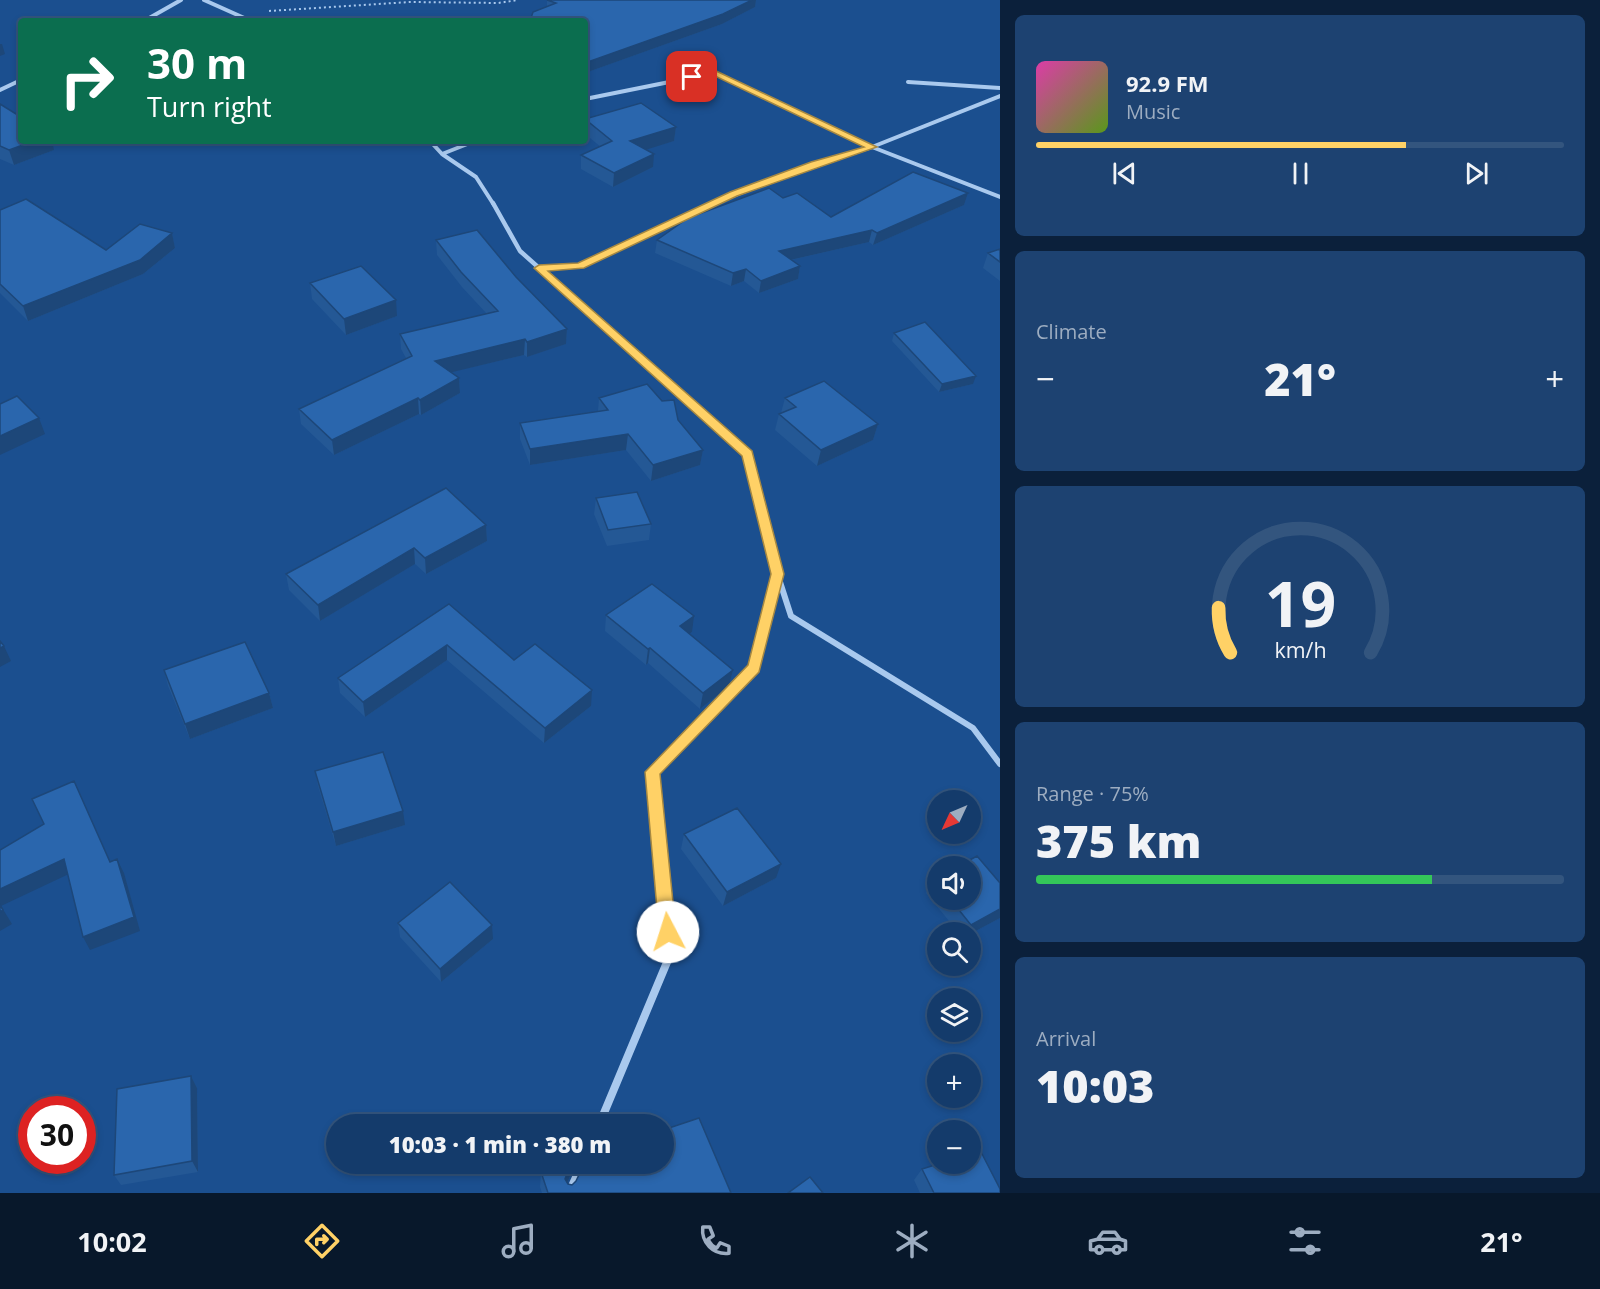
<!DOCTYPE html>
<meta charset="utf-8">
<style>
:root{--surface:#143b6b;--page:#1d4271;--text:#f1f3f6;--muted:#9dadc1;--line:#33557e;--accent:#ffd166}
body{margin:0;font-family:"Open Sans",sans-serif;background:var(--page);color:var(--text);height:100vh;display:flex;flex-direction:column;font-size:22px;white-space:nowrap}
*{box-sizing:border-box;margin:0}
p{font-size:20px;color:var(--muted)}
.icon{flex:none;width:33px;height:33px;fill:none;stroke:currentColor;stroke-width:2;stroke-linecap:round;stroke-linejoin:round}
.map{position:relative;flex:1;overflow:hidden}
.panel{display:flex;flex-direction:column;gap:15px;padding:15px;background:#0b203b;width:600px}
.panel>*{flex:none}
.top-card{position:absolute;left:18px;top:18px;width:570px;height:126px;border-radius:6px;box-shadow:0 3px 9px #0003,0 0 0 2px var(--line);background:#0b6e4f;color:#fff;overflow:hidden}
.needle{width:39px;rotate:226deg}
.tools{position:absolute;left:927px;top:790px;display:grid;gap:12px}
.tools a{display:grid;place-items:center;width:54px;height:54px;border-radius:50%;background:var(--surface);box-shadow:0 3px 9px #0003,0 0 0 2px var(--line);font-size:30px}
.speed{position:absolute;left:18px;top:1096px;display:flex;gap:12px;font-size:30px;font-weight:700;text-align:center}
.speed>*{display:grid;place-content:center;width:78px;height:78px;border-radius:50%;background:var(--surface);box-shadow:0 3px 9px #0003,0 0 0 2px var(--line);line-height:1}
.speed .limit{border:9px solid #d22;background:#fff;color:#111}
.pin{position:absolute;display:grid;place-items:center;width:51px;height:51px;color:#fff;margin:-26px;border-radius:12px;box-shadow:0 3px 9px #0006}
.me{position:absolute;width:66px;margin:-33px;rotate:355deg;stroke-linejoin:round;filter:drop-shadow(0 0 4px #0008)}
.turn{display:flex;align-items:center;gap:21px;height:126px;padding:0 30px;font-size:27px}
.turn .icon{width:78px;height:78px;stroke-width:2.5}
.turn b{display:block;font-size:42px;line-height:51px}
.big{font-size:45px;font-weight:800;line-height:1.1}
.panel .card{flex:1;display:flex;flex-direction:column;justify-content:center;gap:9px;min-width:0;padding:0 21px;border-radius:9px;background:var(--page)}
.panel .dial{align-items:center;gap:0}
.dial svg{height:156px;overflow:visible;fill:none;stroke:var(--line);stroke-width:7;stroke-linecap:round;text-anchor:middle}
.dial text{fill:var(--text);stroke:none}
.song{display:flex;align-items:center;gap:18px}
.cover{width:72px;height:72px;border-radius:9px;background:linear-gradient(135deg,hsl(320 70% 55%),hsl(90 70% 35%))}
.played{height:6px;border-radius:3px;background:linear-gradient(90deg,var(--accent) 70%,var(--line) 70%)}
.keys{display:flex;justify-content:space-around;direction:ltr}
.heat{display:flex;justify-content:space-between;align-items:center;font-size:33px;direction:ltr}
.charge{height:9px;border-radius:4px;background:linear-gradient(90deg,#34c759 75%,var(--line) 0)}
.trip{position:absolute;left:326px;top:1114px;width:348px;height:60px;border-radius:30px;background:var(--surface);box-shadow:0 3px 9px #0003,0 0 0 2px var(--line);font-weight:800;line-height:60px;text-align:center}
.menu{display:flex;height:96px;justify-content:space-around;align-items:center;background:#08182b;color:var(--muted)}
.menu .icon{width:42px;height:42px}
.menu .active{color:var(--accent)}
.menu b{font-size:27px;color:var(--text)}
main{display:flex;flex:1;min-height:0}
.map>svg:first-child{display:block}
</style>
<main>
<div class="map">
<svg width="1000" height="1193" viewBox="0 0 1000 1193">
<rect width="100%" height="100%" fill="#1b4f8f"/>
<g fill="none" stroke-linecap="round" stroke-linejoin="round">
<path stroke="#a9c9ee" stroke-width="2" stroke-dasharray="2 3" stroke-linecap="butt" d="M269 11 410 2 498 3 518 0"/>
<path stroke="#a9c9ee" stroke-width="4" d="M204 0 251 21
M144 21 181 0
M908 82 1000 88
M0 90 21 80
M585 99 714 73 872 147 1000 197
M430 141 442 154 476 177 494 205
M442 154 475 141
M710 205 815 164 872 147 1000 96"/>
<path stroke="#a9c9ee" stroke-width="4.5" d="M493 203 520 251 748 454 750 462
M539 268 580 266 714 203"/>
<path stroke="#a9c9ee" stroke-width="6" d="M749 460 769 548 791 616 973 728 1000 764
M654 785 653 772 754 668 777 574"/>
<path stroke="#a9c9ee" stroke-width="8" d="M599 1125 670 955 654 784
M569 1193 582 1164"/>
</g>
<path fill="#245895" d="M547 0H756L755 7 722 24 585 73V21L547 7Z
M0 104 54 150 14 165 0 159Z
M585 119 676 127 674 141 646 149 653 167 613 187 581 169V155L601 147 585 134Z
M968 193 964 205 873 245 869 242 791 260 800 266 798 279 759 293 744 281 731 286 655 253 657 240 783 198 831 217Z
M0 210 106 250 172 233 175 248 143 274 28 321 0 293Z
M436 240 516 277 567 329 566 344 527 357 524 355 451 372 459 378 460 393 421 415 419 414 334 455 301 424 299 409 406 358 401 349 400 334 487 314 462 287 437 255Z
M1000 249V281L983 268 988 253Z
M310 283 397 316 346 335 312 299Z
M894 333 973 384 939 392 892 341Z
M599 398 678 420 703 450 700 465 651 481 626 450 530 465 520 439V423L598 411Z
M785 398 878 424 873 440 817 466 775 430 779 414 781 413Z
M596 498 651 524 649 540 607 546 594 514Z
M486 525 487 541 426 574 415 564 320 621 289 590 286 574Z
M449 604 514 660 591 706 544 743 447 660 365 717 340 693 338 678Z
M606 615 692 632 689 634 733 670 729 686 700 709 648 663 646 665 605 631Z
M164 670 269 693 273 708 190 739 168 686Z
M315 771 405 825 336 846 318 786Z
M684 834 776 878 723 906 681 849Z
M938 877V900H970L1000 883V918L970 934V933H959L926 893 933 879Z
M398 923 493 939 441 982 400 937Z
M191 1076 197 1088 198 1172 121 1185 114 1175Z
M922 1169 1000 1193H920L914 1180Z
M541 1172 570 1176 567 1183 568 1184 731 1193H542L540 1187Z"/>
<path fill="#1d4779" d="M752 0H756L755 7 722 24 585 73V63Z
M0 44H2L5 54 0 56Z
M676 127 674 141 629 155 630 141Z
M34 141H52L54 150 14 165 9 150Z
M654 154 653 167 613 187 614 173Z
M968 193 964 205 873 245 877 233Z
M872 230 869 242 777 263 779 251Z
M172 233 175 248 143 274 28 321 23 306Z
M800 266 798 279 759 293 761 281Z
M746 269 744 281 731 286 733 273Z
M396 300 397 316 346 335 344 319Z
M567 329 566 344 527 357V342Z
M525 339 524 355 436 376 435 361Z
M976 376 973 384 939 392 942 384Z
M459 378 460 393 421 415 420 400Z
M418 398 419 414 334 455 332 440Z
M39 418 45 434 0 455V436Z
M878 424 873 440 817 466 821 450Z
M628 434 626 450 530 465V449Z
M703 450 700 465 651 481 653 465Z
M486 525 487 541 426 574 425 558Z
M414 548 415 564 320 621 318 605Z
M694 616 692 632 678 642 680 626Z
M447 645V660L365 717 363 702Z
M4 646 11 661 0 667V648Z
M650 648 648 663 646 665 648 649Z
M733 670 729 686 700 709 703 693Z
M592 690 591 706 544 743 545 728Z
M269 693 273 708 190 739 185 724Z
M403 811 405 825 336 846 333 832Z
M64 859 71 873 1 906 12 924 0 931V889Z
M117 859 124 873 140 931 90 950 83 937Z
M781 864 776 878 723 906 727 892Z
M1000 909V918L970 934V933H966L971 925Z
M492 925 493 939 441 982 440 969Z
M191 1076 197 1088 198 1172 192 1161Z
M571 1164 570 1176 563 1193 565 1179Z"/>
<path fill="#2a66ad" stroke="#1d4779" stroke-width="1.5" d="M547 0H752L723 14 585 63V21H530L533 12 556 3Z
M641 103 676 127 630 141 654 154 614 173 581 155 612 141 585 119Z
M0 104 21 117V141H34L9 150 0 146Z
M913 172 968 193 877 233 872 230 779 251 800 266 761 281 746 269 733 273 657 240 688 218 769 188 783 198 797 193 831 217Z
M26 199 106 250 140 224 172 233 140 260 23 306 0 284V210Z
M477 230 516 277 567 329 527 342 525 339 435 361 459 378 420 400 418 398 332 440 299 409 412 356 400 334 498 311 461 272 436 240Z
M1000 249V262L988 253Z
M361 266 396 300 344 319 310 283Z
M925 322 976 376 942 384 894 333Z
M824 381 878 424 821 450 779 414 796 407 785 398Z
M647 384 662 401 674 400 678 420 703 450 653 465 628 434 530 449 520 423 608 410 599 398Z
M17 396 39 418 0 436V404Z
M446 488 486 525 425 558 414 548 318 605 286 574Z
M637 492 651 524 608 530 596 498Z
M652 584 694 616 680 626 733 670 703 693 650 648 648 649 606 615Z
M449 604 514 660 535 644 592 690 545 728 447 645 363 702 338 678Z
M0 641 4 646 0 648Z
M245 642 269 693 185 724 164 670Z
M383 752 403 811 333 832 315 771Z
M74 781 110 862 117 859 134 917 83 937 64 859 0 889V850L44 824 32 799Z
M737 808 781 864 727 892 684 834Z
M977 856 1000 883V909L971 925 951 900H970V867H957Z
M938 877V884L933 879Z
M450 882 492 925 440 969 398 923Z
M0 905 3 910 0 912Z
M191 1076 192 1161 114 1175 117 1089Z
M699 1118 731 1193H548L541 1172 565 1164H571L565 1179 568 1184 572 1185 576 1181 584 1164H663V1130Z
M980 1150 1000 1189V1193H934L922 1169 938 1164H970V1153Z
M810 1177 823 1193H788Z"/>
<path fill="#ffd166" stroke="#a68842" stroke-width="1.5" d="M714 70 877 147 737 196 584 268 548 271 752 451 784 574 759 672 660 774 676 932 674 938 668 940 662 938 659 932 645 772 748 665 771 574 742 456 534 268 539 265 578 263 730 192 811 162 864 147 713 75 692 80 688 77Z"/>
</svg>
<div class="tools">
<a><svg class="needle" viewBox="-14 -14 28 28"><path d="M0-13l5 13h-10z" fill="#e53935"/><path d="M0 13l5-13h-10z" fill="#9dadc1"/></svg></a>
<a><svg class="icon" aria-label="sound" viewBox="0 0 24 24"><path d="M4 9h4l5-4v14l-5-4H4zM17 9q2 3 0 6"/></svg></a>
<a><svg class="icon" aria-label="search" viewBox="0 0 24 24"><circle cx="10" cy="10" r="6"/><path d="M15 15l6 6"/></svg></a>
<a><svg class="icon" aria-label="layers" viewBox="0 0 24 24"><path d="M12 4l9 5-9 5-9-5zM3 14l9 5 9-5"/></svg></a>
<a>+</a>
<a>−</a>
</div>
<div class="speed"><div class="limit">30</div></div>
<div class="pin" style="left:692px;top:77px;background:#d93025"><svg class="icon" aria-label="arrive" viewBox="0 0 24 24"><path d="M6 21V4h12l-3 4 3 4H6"/></svg></div>
<svg class="me" style="left:668px;top:932px" viewBox="-20 -20 40 40"><circle r="19" fill="#fff"/><path d="M0-13L10 11 0 6-10 11z" fill="#ffd166"/></svg>
<div class="trip">10:03 · 1 min · 380 m</div>
<div class="top-card">
<div class="turn"><svg class="icon" aria-label="right" viewBox="0 0 24 24"><path d="M7 20v-9h11M14 6l5 5-5 5"/></svg><div><b>30 m</b>Turn right</div></div>
</div>
</div>
<section class="panel">
<div class="card">
<div class="song"><i class="cover"></i><div><b>92.9 FM</b><p>Music</p></div></div>
<div class="played"></div>
<div class="keys"><svg class="icon" aria-label="previous" viewBox="0 0 24 24"><path d="M18 5L8 12l10 7zM5 5v14"/></svg><svg class="icon" aria-label="pause" viewBox="0 0 24 24"><path d="M8 5v14M16 5v14"/></svg><svg class="icon" aria-label="next" viewBox="0 0 24 24"><path d="M6 5l10 7-10 7zM19 5v14"/></svg></div>
</div>
<div class="card"><p>Climate</p>
<div class="heat"><a>−</a><b class="big">21°</b><a>+</a></div>
</div>
<div class="card dial"><svg viewBox="0 0 100 80">
<path d="M14 69A42 42 0 1 1 86 69"/>
<path d="M14 69A42 42 0 0 1 8 46" stroke="#ffd166"/>
<text x="50" y="56" font-size="32" font-weight="700">19</text>
<text x="50" y="72" font-size="11">km/h</text>
</svg></div>
<div class="card"><p>Range · 75%</p><b class="big">375 km</b><div class="charge"></div></div>
<div class="card"><p>Arrival</p><b class="big">10:03</b></div>
</section>
</main>
<nav class="menu">
<b>10:02</b>
<svg class="icon active" aria-label="directions" viewBox="0 0 24 24"><path d="M12 3l9 9-9 9-9-9zM9 14v-3h6M13 9l2 2-2 2"/></svg>
<svg class="icon" aria-label="music" viewBox="0 0 24 24"><path d="M9 18V5l10-2v13"/><circle cx="6" cy="18" r="3"/><circle cx="16" cy="16" r="3"/></svg>
<svg class="icon" aria-label="phone" viewBox="0 0 24 24"><path d="M5 4h4l2 5-3 2q2 4 5 5l2-3 5 2v4C11 20 4 13 5 4z"/></svg>
<svg class="icon" aria-label="climate" viewBox="0 0 24 24"><path d="M12 3v18M4 7l16 10M4 17L20 7"/></svg>
<svg class="icon" aria-label="car" viewBox="0 0 24 24"><path d="M5 17H2v-5l4-1 3-4h7l3 4 3 1v5h-3M9 17h6M6 11h13"/><circle cx="7" cy="17" r="2"/><circle cx="17" cy="17" r="2"/></svg>
<svg class="icon" aria-label="filters" viewBox="0 0 24 24"><path d="M4 7h16M4 17h16"/><circle cx="9" cy="7" r="2"/><circle cx="15" cy="17" r="2"/></svg>
<b>21°</b>
</nav>
